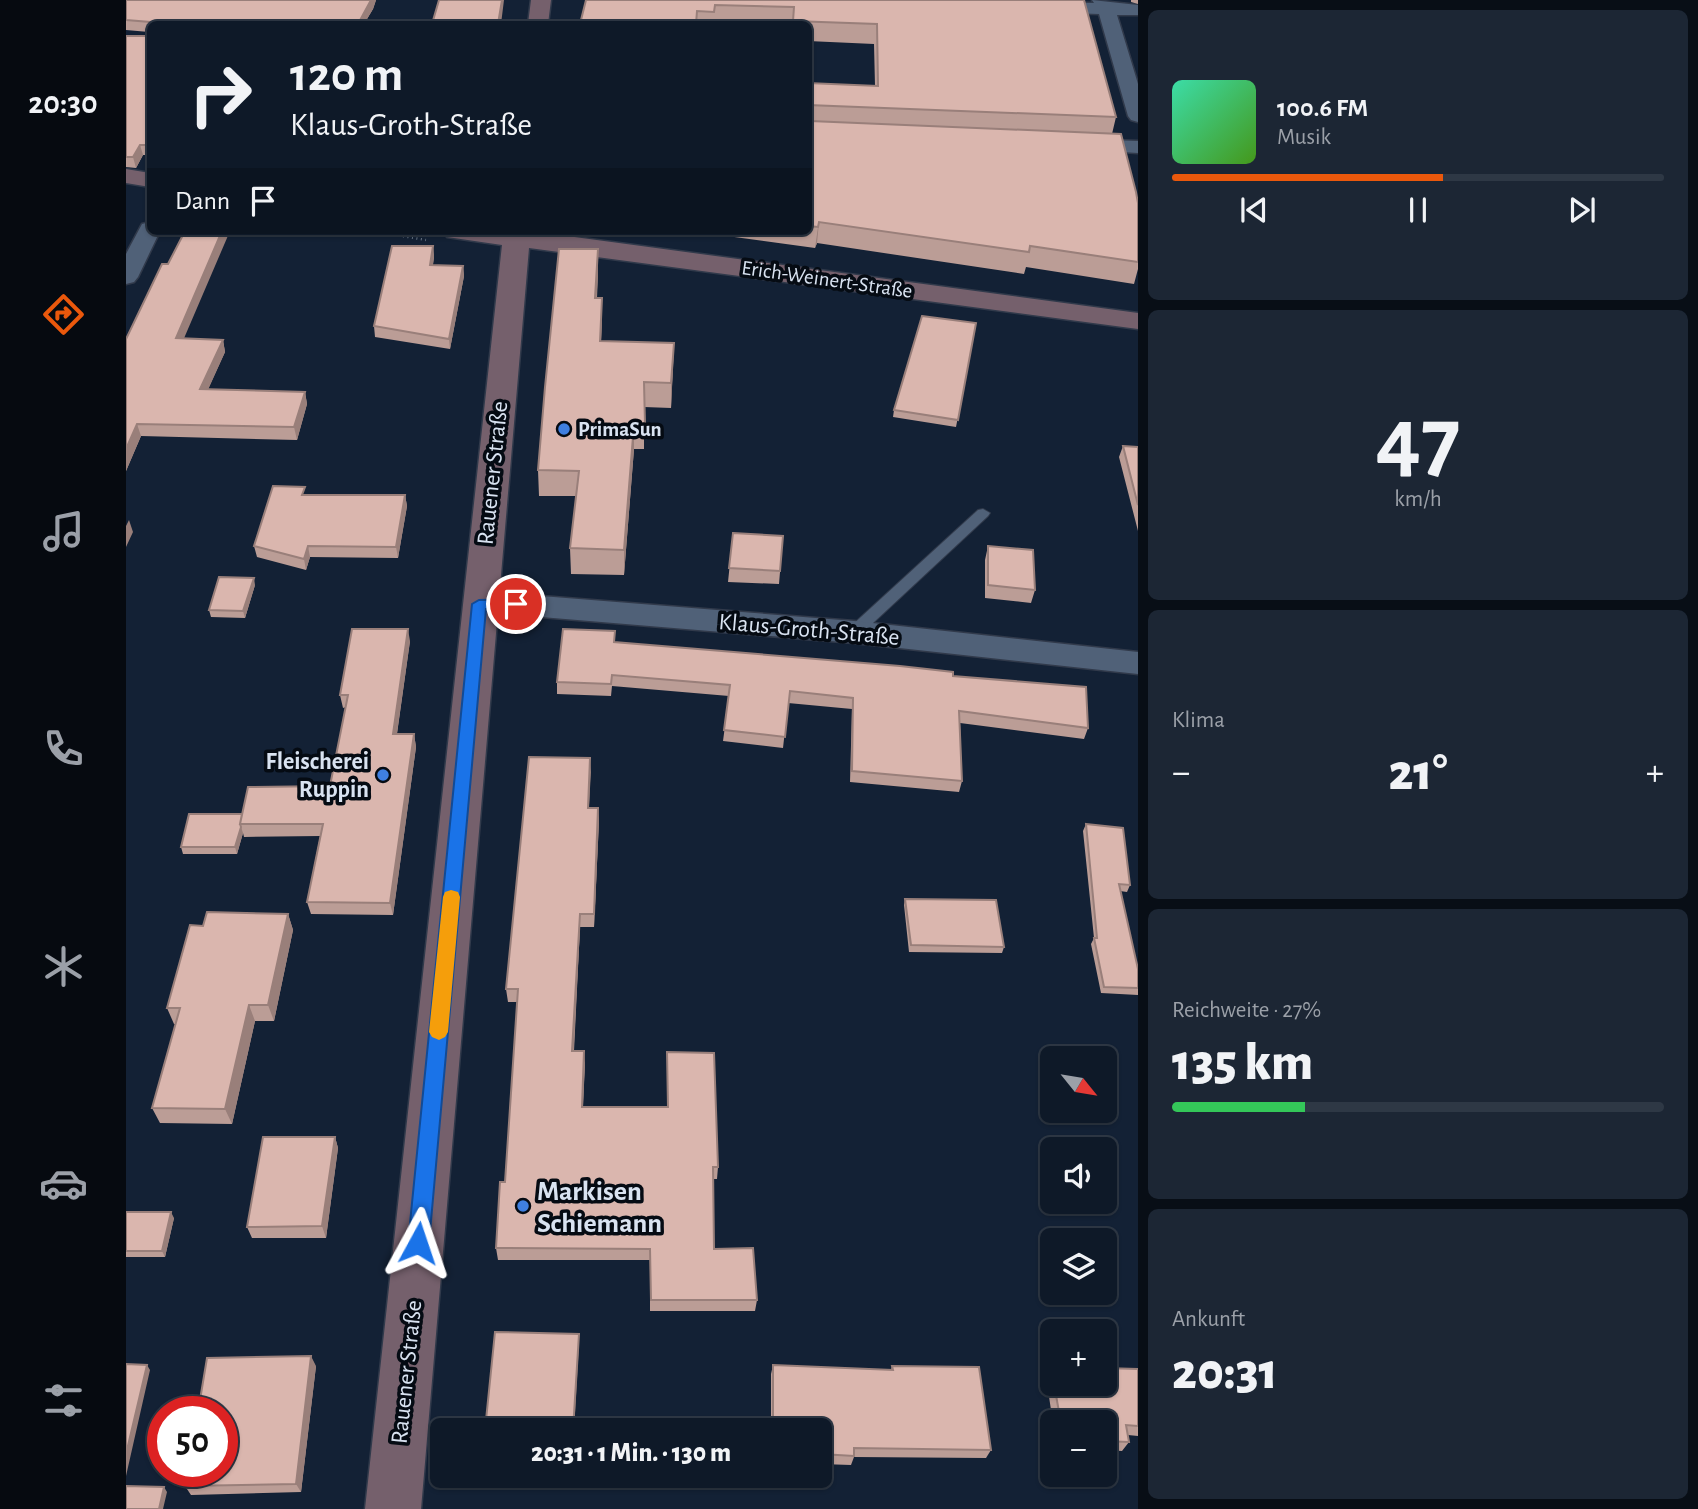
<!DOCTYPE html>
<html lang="de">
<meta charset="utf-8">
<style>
:root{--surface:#0e1928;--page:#1c2634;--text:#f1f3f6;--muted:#9ba0a8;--line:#2e3845;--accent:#ea580c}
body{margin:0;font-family:"Alegreya Sans",sans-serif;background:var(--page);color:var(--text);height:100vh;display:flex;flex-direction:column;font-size:26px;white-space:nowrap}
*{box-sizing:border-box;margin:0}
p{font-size:23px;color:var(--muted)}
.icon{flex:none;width:38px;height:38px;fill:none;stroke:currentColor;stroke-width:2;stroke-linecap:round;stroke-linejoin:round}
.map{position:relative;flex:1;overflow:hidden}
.side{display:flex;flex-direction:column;gap:10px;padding:10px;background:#080e16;width:560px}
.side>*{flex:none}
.top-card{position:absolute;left:21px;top:21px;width:665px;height:214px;border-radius:10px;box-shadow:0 2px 5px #0004,0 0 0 2px var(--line);background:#0e1928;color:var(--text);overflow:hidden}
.needle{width:46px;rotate:120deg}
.fabs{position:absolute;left:914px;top:1046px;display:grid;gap:14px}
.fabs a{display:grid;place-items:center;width:77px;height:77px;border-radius:10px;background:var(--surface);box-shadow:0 2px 5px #0004,0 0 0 2px var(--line);font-size:35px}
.speed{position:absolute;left:21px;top:1396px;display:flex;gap:14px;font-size:35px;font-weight:700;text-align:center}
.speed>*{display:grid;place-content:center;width:91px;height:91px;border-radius:50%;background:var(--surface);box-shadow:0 2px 5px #0004,0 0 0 2px var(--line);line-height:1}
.speed .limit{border:10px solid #d22;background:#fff;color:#111}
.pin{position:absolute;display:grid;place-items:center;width:60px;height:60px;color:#fff;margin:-30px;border:4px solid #fff;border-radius:50%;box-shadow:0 2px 7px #0007}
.me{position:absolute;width:77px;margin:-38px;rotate:5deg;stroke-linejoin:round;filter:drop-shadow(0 0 5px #0008)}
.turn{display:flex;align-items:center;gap:24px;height:147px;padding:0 28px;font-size:32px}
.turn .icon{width:91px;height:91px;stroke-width:2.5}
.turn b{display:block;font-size:49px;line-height:60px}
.then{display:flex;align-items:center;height:66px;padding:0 28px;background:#0003;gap:14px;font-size:26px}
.big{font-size:52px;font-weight:800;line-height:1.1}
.side .card{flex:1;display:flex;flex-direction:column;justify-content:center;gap:10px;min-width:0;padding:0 24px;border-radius:10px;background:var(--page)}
.side .dial{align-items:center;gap:0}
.dial b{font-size:91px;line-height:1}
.song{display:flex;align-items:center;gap:21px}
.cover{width:84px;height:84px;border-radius:10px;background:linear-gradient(135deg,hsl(160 70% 55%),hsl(100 70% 35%))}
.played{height:7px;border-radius:4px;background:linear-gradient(90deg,var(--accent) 55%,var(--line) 55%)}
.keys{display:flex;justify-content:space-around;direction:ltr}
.heat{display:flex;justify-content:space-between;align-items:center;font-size:38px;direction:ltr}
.charge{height:10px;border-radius:5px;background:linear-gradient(90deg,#34c759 27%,var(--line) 0)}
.trip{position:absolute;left:304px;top:1418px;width:402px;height:70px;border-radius:10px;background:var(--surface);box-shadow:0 2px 5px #0004,0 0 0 2px var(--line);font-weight:800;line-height:70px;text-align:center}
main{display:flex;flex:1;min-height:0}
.dock{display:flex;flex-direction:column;width:126px;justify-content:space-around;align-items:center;background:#060a10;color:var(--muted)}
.dock .icon{width:49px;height:49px}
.dock .active{color:var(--accent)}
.dock b{font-size:32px;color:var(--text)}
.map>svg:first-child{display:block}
</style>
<main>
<nav class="dock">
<b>20:30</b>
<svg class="icon active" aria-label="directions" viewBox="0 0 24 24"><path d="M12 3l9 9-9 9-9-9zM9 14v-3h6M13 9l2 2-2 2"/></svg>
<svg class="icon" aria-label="music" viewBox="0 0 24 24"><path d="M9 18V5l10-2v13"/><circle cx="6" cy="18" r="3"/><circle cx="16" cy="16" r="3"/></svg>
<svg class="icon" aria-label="phone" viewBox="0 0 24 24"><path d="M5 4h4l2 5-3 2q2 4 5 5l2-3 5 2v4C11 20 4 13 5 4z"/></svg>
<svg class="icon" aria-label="climate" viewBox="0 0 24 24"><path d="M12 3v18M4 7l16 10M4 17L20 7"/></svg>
<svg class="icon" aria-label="car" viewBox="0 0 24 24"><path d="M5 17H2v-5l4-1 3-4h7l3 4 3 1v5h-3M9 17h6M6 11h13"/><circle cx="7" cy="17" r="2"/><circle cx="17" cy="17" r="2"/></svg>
<svg class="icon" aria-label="filters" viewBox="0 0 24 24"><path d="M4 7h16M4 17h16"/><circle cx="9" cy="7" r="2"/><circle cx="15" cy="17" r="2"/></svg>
</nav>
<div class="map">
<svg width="1012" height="1509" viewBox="0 0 1012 1509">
<rect width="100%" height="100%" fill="#132135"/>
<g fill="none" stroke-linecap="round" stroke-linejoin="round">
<defs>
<path id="lane" d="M857 509 864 513 862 516 733 636H723L721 632 723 628 852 510Z"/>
<path id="street" d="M966 0 1012 5V15H991L1012 84V122L1005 120 1002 116 973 14 916 12 907 7 916 2 968 3Z
M954 139 1012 141V153L947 149 944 145 947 141Z
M24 222V231H34L12 277 8 282 0 284V254L16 224Z
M353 594H390L728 621 1012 652V674L728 643 342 611 338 604 342 597Z"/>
<path id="secondary" d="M405 0H425L422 24H402Z
M0 169 24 173V187L0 183Z
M317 231H404L1012 313V329L403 248 295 1509H239L376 245 321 237Z"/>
</defs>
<use href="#lane" stroke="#313a4b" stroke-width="2"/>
<use href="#street" stroke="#313a4b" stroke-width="3"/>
<use href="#secondary" stroke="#313a4b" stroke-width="3"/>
<path stroke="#6d7a8b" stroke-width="2.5" stroke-dasharray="1 3.5" stroke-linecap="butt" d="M246 231 300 240"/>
<use href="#lane" fill="#506178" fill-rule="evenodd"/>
<use href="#street" fill="#506178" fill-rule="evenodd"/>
<use href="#secondary" fill="#75606c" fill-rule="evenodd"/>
</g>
<path fill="#bb9d96" d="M0 0H250L247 9 238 24H24V155H17L10 168 0 167V36H23V32L0 30Z
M460 0H958L990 117 986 134 1012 203V269L1008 284 900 267 898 274 691 243 689 248 564 231H682V83L749 86 748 44 682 41V24H454Z
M1005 0H1012V4L1005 2Z
M307 246 308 257 307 265 337 266 338 276 324 349 249 337 248 326Z
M472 249V273L471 298H476L475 341 548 343 545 408 518 407V449H508L498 575 445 574 444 548 450 496H413L412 470Z
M850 323 830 427 767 417 768 410Z
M58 338 97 340 99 352 82 389 179 392 181 404 171 440 15 436 0 471V339Z
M997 446 1012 447V531L993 457Z
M180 495H279L281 506 272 558 184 557 180 570 131 557 128 546Z
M607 533 657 536 653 584 602 582Z
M862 546 909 590 905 603 859 598V560Z
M129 585 119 618 85 617 83 610Z
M489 631V642L827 676 962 728 958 739 834 723 836 781 833 792 724 782 726 709 662 703 657 748 597 741 603 696 486 686 485 696 431 694V682Z
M284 641 271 734H288L290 747 267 915 185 914 181 902 194 836 118 837 117 833 111 854H57L55 847 116 814 204 786 220 707 217 708 214 695Z
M464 758 463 808H472L473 821 468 927H454L448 1051 459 1063 457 1107H541V1052L592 1167 591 1179H587L588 1249 631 1300 629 1311H524V1260H372L370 1248 379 1182 392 1002H382L380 989Z
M960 824 1004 885 1001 892 994 891 1012 969V995L975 993 965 944 968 938 957 831Z
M779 899 878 947 876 953 783 952 778 905Z
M162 914 167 930 148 1021H129L106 1124 34 1123 26 1108 50 1024H48L41 1008 77 926Z
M209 1137 212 1148 200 1238H126L121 1227Z
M0 1212 48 1218 39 1257H0Z
M647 1365 765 1370 766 1366 865 1450 860 1458 728 1457 725 1465 695 1464V1430H645V1374Z
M190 1366 175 1492 65 1495 59 1486Z
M925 1367 926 1384H978L1012 1369V1436L1002 1435 1003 1442 996 1451 978 1450V1423H927L920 1377Z"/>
<path fill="#997f7a" d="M245 0H250L247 9 238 24H232Z
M376 0H378L375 24H372Z
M14 145 17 155 10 168 7 157Z
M693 222 691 243 689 248 692 227Z
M96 231H104L53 350 50 338Z
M307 246 308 257 305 276 304 265Z
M472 249V273L469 323V298Z
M337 266 338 276 324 349 323 339Z
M476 298V323L474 366V341Z
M97 340 99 352 77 401 74 389Z
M548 343 547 368 545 408V383Z
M179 392 181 404 171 440 168 427Z
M11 424 15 436 0 471V449Z
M508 424V449L498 575V550Z
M279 495 281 506 272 558 270 547Z
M3 520 7 532 0 547V526Z
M182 546 184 557 180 570 178 559Z
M128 578 129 585 119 618 117 611Z
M282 629 284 641 269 747 267 734Z
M288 734 290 747 267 915 264 903Z
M464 758 465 772 462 821V808Z
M472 808 473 821 468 927V914Z
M115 827 117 833 111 854 109 847Z
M162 914 167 930 148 1021 142 1005Z
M454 914V927L447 1063 446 1051Z
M123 1005 129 1021 106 1124 99 1109Z
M458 1051 459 1063 456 1120V1107Z
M209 1137 212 1148 200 1238 196 1226Z
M45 1212 48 1218 39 1257 36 1251Z
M453 1334V1344L448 1430H447Z
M185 1356 190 1366 175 1492 170 1484Z
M21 1365 24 1370 0 1476V1454Z
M38 1487 41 1492 37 1509H33Z"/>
<path fill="#dab6ae" stroke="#997f7a" stroke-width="2" d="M0 0H245L232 24H24V145H14L7 157H0V36H23L24 22 0 20Z
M313 0H376L372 24H306Z
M460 0H958L990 117 682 105V83L752 86 751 24 667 21 668 7 589 5 588 12 571 11 570 24H454Z
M682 120 684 121 995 134 1010 192 1012 203V262L904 246 903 252 693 222 692 227 682 226Z
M59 231H96L50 338 97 340 74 389 179 392 168 427 11 424 0 449V339L36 264H42Z
M266 246H307L304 265 337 266 323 339 248 326Z
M433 249H472L469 298H476L474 341 548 343 545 383 518 382 519 424H508L498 550 444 548 453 471 412 470 419 387Z
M796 316 850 323 832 420 768 410Z
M997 446 1012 447V505Z
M147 486 179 487 176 495H279L270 547 182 546 178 559 128 546Z
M607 533 657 536 654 571 603 568Z
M862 546 907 550 909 590 862 585Z
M93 577 128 578 117 611 83 610Z
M226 629H282L267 734H288L264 903 181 902 197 824H114L122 787 204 786 222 695H214Z
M437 629 489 631 488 642 774 666 827 672V676L960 687 962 728 833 711 836 781 726 771 727 698 664 691 659 737 598 730 604 685 486 675 485 684 431 682Z
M403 757 464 758 462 808H472L468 914H454L446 1051H458L456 1107H542L541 1052 588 1053 592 1167H587L588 1249 627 1248 631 1300H525L524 1249 370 1248 374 1182H379L392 989H380Z
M63 814H116L114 824 115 827 109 847H55Z
M960 824 997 828 1004 885 993 884 1012 969V988L978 987 968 938H971Z
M779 899 870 900 878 947 785 945Z
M81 912 162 914 142 1005H123L99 1109 26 1108 54 1008H41L64 925 77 926Z
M137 1137H209L196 1226 121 1227Z
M0 1212H45L36 1251H0Z
M369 1332 453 1334 447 1430H359Z
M185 1356 170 1484 59 1486 61 1472H96V1412H72L81 1358Z
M0 1364 21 1365 0 1454Z
M647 1365 767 1370 766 1366 853 1367 865 1450 728 1448V1456L695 1454V1430H647Z
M978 1368 1012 1369V1426L1000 1425 1003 1442 978 1441V1423H935L928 1384H978Z
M0 1486 38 1487 33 1509H0Z"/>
<path fill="#1a73e8" stroke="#114b97" stroke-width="2" d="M390 599 395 601 397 604 395 608 360 609 303 1243 300 1250 292 1253 285 1250 282 1243 346 604 353 600Z"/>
<path fill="#f59e0b" d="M325 890 332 892 334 897 322 1032 319 1037 313 1040 306 1037 303 1032 317 897 319 892Z"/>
<g fill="#3f7fe0" stroke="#050b13" stroke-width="2.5">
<circle cx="438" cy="429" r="7"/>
<circle cx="257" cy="775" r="7"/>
<circle cx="397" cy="1206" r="7"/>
</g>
<g text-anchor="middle" stroke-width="7" stroke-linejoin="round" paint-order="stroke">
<g font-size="21" fill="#d9e3f1" stroke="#050b13">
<text transform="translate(701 279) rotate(8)" y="7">Erich-Weinert-Straße</text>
</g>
<g font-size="21" font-weight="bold" fill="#d9e3f1" stroke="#050b13" text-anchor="start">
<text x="452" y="436">PrimaSun</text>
</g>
<g font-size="24" fill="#d9e3f1" stroke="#050b13">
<text transform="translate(366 473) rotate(-84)" y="8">Rauener Straße</text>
<text transform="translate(683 629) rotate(5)" y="8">Klaus-Groth-Straße</text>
<text transform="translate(280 1372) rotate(-84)" y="8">Rauener Straße</text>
</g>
<g font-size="24" font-weight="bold" fill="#d9e3f1" stroke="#050b13" text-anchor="end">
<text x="243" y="769">Fleischerei<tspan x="243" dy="28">Ruppin</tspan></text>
</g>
<g font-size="28" font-weight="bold" fill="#d9e3f1" stroke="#050b13" text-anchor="start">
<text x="411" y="1200">Markisen<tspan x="411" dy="32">Schiemann</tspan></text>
</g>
</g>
</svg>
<div class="fabs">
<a><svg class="needle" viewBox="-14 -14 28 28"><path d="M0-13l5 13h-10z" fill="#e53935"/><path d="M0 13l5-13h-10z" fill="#9ba0a8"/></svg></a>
<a><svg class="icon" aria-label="sound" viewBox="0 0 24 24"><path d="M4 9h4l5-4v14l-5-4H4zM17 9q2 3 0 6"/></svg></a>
<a><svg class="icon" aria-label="layers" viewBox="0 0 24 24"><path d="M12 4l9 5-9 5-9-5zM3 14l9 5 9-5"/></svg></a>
<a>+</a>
<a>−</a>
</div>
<div class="speed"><div class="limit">50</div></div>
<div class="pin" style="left:390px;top:604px;background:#d93025"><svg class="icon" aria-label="arrive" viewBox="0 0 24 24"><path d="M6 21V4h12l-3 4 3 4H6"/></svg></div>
<svg class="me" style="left:292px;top:1243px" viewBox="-20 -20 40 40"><path d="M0-17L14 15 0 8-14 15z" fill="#1a73e8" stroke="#fff" stroke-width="4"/></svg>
<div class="trip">20:31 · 1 Min. · 130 m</div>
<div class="top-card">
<div class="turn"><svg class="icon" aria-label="right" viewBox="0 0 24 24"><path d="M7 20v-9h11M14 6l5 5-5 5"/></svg><div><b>120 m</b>Klaus-Groth-Straße</div></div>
<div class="then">Dann<svg class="icon" aria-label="arrive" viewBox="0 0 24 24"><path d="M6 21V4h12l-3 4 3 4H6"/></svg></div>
</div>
</div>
<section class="side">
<div class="card">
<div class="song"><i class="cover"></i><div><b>100.6 FM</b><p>Musik</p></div></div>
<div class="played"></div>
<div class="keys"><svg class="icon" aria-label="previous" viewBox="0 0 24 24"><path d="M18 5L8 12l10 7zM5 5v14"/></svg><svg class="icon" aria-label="pause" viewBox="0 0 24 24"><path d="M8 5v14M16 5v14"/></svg><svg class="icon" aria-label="next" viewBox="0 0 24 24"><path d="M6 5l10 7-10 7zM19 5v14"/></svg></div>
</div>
<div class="card dial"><b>47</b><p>km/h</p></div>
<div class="card"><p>Klima</p>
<div class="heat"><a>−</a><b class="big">21°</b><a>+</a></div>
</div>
<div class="card"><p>Reichweite · 27%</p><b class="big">135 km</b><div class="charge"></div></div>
<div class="card"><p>Ankunft</p><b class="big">20:31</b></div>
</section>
</main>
